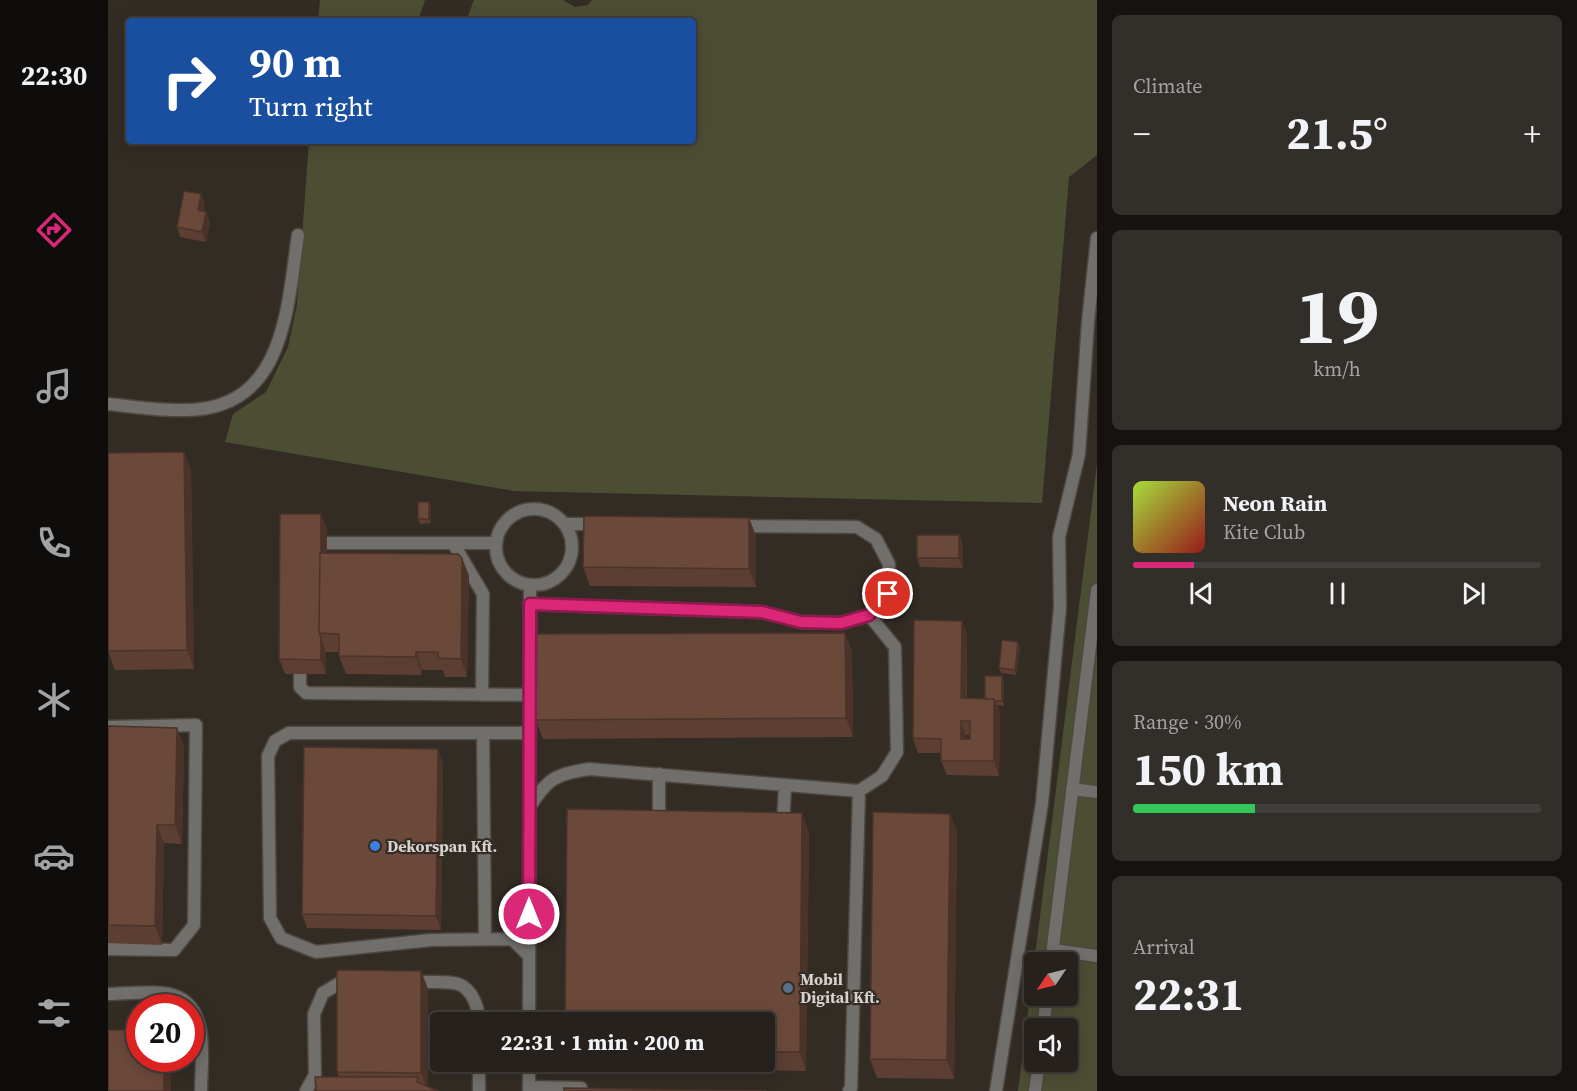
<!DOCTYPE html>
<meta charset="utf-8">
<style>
:root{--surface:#26211c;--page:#322e29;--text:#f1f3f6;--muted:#a4a3a3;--line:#423e3b;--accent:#db2777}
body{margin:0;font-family:"Source Serif 4",serif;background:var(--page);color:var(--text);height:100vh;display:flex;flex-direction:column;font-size:22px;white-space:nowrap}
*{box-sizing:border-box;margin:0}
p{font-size:20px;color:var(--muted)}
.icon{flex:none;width:33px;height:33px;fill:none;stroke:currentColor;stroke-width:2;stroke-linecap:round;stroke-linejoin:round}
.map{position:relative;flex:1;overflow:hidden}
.sheet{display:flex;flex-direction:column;gap:15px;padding:15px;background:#15120f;width:480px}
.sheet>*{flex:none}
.guide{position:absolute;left:18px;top:18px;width:570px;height:126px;border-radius:6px;box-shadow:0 3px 15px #0003,0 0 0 2px var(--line);background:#1a4fa0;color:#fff;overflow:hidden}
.needle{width:39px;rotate:235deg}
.fabs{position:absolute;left:916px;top:952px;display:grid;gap:12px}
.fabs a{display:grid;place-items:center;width:54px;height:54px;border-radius:6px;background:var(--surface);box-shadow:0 3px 15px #0003,0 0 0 2px var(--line);font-size:30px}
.speed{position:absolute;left:18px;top:994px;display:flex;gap:12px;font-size:30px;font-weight:700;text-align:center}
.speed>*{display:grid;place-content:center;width:78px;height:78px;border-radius:50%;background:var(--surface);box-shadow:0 3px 15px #0003,0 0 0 2px var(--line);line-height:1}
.speed .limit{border:9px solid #d22;background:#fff;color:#111}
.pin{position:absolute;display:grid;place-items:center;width:51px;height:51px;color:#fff;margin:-26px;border:3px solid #fff;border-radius:50%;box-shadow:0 2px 6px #0007}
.me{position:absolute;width:66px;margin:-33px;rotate:0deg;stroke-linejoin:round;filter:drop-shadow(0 0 4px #0008)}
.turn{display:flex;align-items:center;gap:21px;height:126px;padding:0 24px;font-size:27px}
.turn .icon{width:78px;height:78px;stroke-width:2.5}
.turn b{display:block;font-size:42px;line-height:51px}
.big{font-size:45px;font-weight:700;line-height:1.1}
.sheet .tile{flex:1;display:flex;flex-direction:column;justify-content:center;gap:9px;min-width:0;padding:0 21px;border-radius:9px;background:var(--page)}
.sheet .dial{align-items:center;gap:0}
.dial b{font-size:78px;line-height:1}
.song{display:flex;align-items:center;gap:18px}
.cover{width:72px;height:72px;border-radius:9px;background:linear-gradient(135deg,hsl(80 70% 55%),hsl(0 70% 35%))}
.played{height:6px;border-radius:3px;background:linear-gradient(90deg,var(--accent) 15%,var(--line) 15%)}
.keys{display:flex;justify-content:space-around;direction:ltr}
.heat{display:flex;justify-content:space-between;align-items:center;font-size:33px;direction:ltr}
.charge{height:9px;border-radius:4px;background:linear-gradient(90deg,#34c759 30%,var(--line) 0)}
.trip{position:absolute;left:322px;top:1012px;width:345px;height:60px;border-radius:6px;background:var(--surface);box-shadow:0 3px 15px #0003,0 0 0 2px var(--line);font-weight:700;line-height:60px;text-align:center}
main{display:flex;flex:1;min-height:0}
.tabs{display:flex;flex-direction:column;width:108px;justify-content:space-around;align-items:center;background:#0f0d0b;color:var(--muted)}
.tabs .icon{width:42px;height:42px}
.tabs .on{color:var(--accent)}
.tabs b{font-size:27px;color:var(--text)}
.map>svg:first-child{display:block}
</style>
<main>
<nav class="tabs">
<b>22:30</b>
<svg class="icon on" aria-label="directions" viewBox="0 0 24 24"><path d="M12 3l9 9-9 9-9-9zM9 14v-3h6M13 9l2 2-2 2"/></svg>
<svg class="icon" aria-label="music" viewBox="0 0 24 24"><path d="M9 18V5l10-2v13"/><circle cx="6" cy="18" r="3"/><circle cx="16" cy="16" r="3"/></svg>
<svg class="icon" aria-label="phone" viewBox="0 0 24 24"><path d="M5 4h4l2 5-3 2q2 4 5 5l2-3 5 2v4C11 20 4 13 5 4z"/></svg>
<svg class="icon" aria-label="climate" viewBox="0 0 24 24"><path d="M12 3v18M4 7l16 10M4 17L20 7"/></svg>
<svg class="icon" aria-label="car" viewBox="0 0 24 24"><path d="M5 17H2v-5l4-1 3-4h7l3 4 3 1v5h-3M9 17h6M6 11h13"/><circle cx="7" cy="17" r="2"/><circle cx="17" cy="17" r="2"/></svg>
<svg class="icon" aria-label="filters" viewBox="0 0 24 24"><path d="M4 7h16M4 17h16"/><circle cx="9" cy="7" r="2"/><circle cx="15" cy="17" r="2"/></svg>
</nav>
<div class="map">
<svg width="989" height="1091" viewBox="0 0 989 1091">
<rect width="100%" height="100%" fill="#332c25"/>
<path fill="#4c4e34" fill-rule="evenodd" d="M212 0H317L310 21H210Z
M366 0H455L467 7 480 5 484 0H989V155L961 177 934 503 406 491 117 442 125 414 158 392 180 347 189 305 201 141H585V21H358Z
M989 464V1091H910ZM927 963H960V996H927ZM927 1029H960V1062H927Z"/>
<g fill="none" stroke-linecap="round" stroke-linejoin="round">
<defs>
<path id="service" d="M388 547a38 38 0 1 1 76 0a38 38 0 1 1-76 0Z
M456 524H491
M203 543H388
M345 543 375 594 374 695
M421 604 654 612 693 622 733 623 761 615 780 594 781 564 768 539 749 527 628 526
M192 658V687L198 693 421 695
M0 727 88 725 86 925 66 950 0 949
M375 733 377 939
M964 789 989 792
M421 808C439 779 447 774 481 769L751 791 774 776 789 752 787 647 761 615
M551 827V774
M675 827 677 785
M945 950 989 956
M421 956 404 939 323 940 208 952 173 938 162 918 160 756 167 741 181 733H421
M943 963 989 590
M302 982C314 983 339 980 350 984 365 989 371 1009 371 1023
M0 994C18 994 54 989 70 997 102 1012 93 1062 93 1091
M421 1023 422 586
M935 1029 939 996
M421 1087 473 1088
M198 1091 207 1075 206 1014 215 993 237 980H243
M371 1091V1062
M421 1091V1062
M741 1091 743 1088 751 791
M888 1091 934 803 952 607 951 537 971 454 980 322 989 238
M927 1091 931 1062"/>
<path id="minor" d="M0 404C26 407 52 411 78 410 177 409 179 309 190 235"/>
</defs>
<use href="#service" stroke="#4d4740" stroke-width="15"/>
<use href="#minor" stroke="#4d4740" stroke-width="15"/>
<use href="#service" stroke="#706f6b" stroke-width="12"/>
<use href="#minor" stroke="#706f6b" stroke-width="12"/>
</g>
<path fill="#5c3f32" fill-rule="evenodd" d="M97 204 95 212 102 222 98 242 72 237 69 227Z
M76 452 83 471 86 669 7 670 0 651Z
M321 502 323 507V523L312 524 310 519Z
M641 518 648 536V587L482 586 475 567Z
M219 528 218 553 354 558 361 576 359 677H337L335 670H314V675L238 674 231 656V652H218V674H177L171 659Z
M851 535 855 545V568L812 567 809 558Z
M854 621 859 635V698L877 699 896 681V706L889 705 892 713 891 776 839 775 833 761V753H810L805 738ZM858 735H862V739H858Z
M737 633 744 652 745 737 435 739 428 720Z
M910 642 912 647 908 675 893 673 891 668Z
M0 726 69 728 76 747 74 844 56 843 54 945 0 943Z
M335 764 333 930 199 928 194 914Z
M842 814 849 832 846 1079 769 1078 762 1059Z
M701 832 698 1071 463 1067 461 1062H657V1023Z
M313 971 320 989V1087L231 1077 229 1072Z"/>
<path fill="#4b3329" d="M93 194 97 204 93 220 90 210Z
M98 212 102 222 98 242 94 232Z
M76 452 83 471 86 669 79 650Z
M321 502 323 507V523L321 519Z
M213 514 219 528 218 633H213Z
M641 518 648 536V587L641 569Z
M851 535 855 545V568L851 558Z
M354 558 361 576 359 677 353 659Z
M854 621 859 635 858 713 853 698Z
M737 633 744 652 745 737 738 718Z
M213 638 218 652V674L213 660Z
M910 642 912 647 908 675 907 670Z
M308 652 314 670V675L308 657Z
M894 676 896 681V706L894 701Z
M886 699 892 713 891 776 886 761Z
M853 721 858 735V753L853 739Z
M69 728 76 747 74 844 67 825Z
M330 749 335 764 333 930 328 916Z
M694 813 701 832 698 1071 692 1052Z
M842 814 849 832 846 1079 839 1060Z
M49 825 56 843 54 945 47 926Z
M313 971 320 989V1091L313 1073Z
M56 1059H63V1091H56Z"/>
<path fill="#6b493a" stroke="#4b3329" stroke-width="1.5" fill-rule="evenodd" d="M76 191 93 194 90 210 98 212 94 232 69 227Z
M76 452 79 650 0 651V453Z
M310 502H321V519H310Z
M172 514H213V553H212L211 633 213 638V660L171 659Z
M476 516 641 518V569L475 567Z
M809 535H851V558H809Z
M212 553 350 554 354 558 353 659 330 658V652H308V657L231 656V634L211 633Z
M806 620 854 621 853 698 886 699V761H833V739L805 738ZM853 721H862V739H853Z
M737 633 738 718 428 720 427 634Z
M894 640 910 642 907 670 891 668Z
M877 676H894V701H886V699H877Z
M0 726 69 728 67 825H49L47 926 0 925Z
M196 747 330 749 328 916 194 914Z
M459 809 694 813 692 1052H657V1023H457Z
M765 812 842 814 839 1060 762 1059Z
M229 970 313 971V1073L229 1072Z
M0 1030H32V1059H56V1091H0Z
M207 1077H310L309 1082 330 1091H208Z
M456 1088 658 1091H456Z"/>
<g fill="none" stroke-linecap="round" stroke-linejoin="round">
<defs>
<path id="route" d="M421 914 422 604 654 612 693 622 733 623 761 615 780 594"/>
</defs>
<use href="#route" stroke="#8e194d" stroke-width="15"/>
<use href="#route" stroke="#db2777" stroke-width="10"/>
</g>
<circle fill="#3f7fe0" stroke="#332c25" stroke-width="2" cx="267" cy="846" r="6"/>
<circle fill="#5c6f8a" stroke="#332c25" stroke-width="2" cx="680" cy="988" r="6"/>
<g text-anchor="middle" stroke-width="4.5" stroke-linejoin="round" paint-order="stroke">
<g font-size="16" font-weight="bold" fill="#d6d2ce" stroke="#332c25" text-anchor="start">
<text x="279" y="852">Dekorspan Kft.</text>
<text x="692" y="985">Mobil<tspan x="692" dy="18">Digital Kft.</tspan></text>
</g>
</g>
</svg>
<div class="fabs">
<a><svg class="needle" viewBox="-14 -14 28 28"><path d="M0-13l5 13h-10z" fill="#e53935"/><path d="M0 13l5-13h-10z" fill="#a4a3a3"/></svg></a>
<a><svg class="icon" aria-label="sound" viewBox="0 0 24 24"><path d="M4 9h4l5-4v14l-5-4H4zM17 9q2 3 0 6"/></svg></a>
</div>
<div class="speed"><div class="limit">20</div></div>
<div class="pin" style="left:780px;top:594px;background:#d93025"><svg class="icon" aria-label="arrive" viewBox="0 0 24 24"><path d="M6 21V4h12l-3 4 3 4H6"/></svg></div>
<svg class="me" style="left:421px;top:914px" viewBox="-20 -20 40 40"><circle r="17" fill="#db2777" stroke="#fff" stroke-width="3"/><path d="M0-11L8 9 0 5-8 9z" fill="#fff"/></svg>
<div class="trip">22:31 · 1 min · 200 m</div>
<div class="guide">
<div class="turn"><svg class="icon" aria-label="right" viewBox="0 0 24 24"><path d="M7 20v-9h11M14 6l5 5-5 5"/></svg><div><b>90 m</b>Turn right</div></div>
</div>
</div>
<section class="sheet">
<div class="tile"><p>Climate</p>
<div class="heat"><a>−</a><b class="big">21.5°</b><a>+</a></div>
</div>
<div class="tile dial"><b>19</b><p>km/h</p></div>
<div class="tile">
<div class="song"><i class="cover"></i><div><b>Neon Rain</b><p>Kite Club</p></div></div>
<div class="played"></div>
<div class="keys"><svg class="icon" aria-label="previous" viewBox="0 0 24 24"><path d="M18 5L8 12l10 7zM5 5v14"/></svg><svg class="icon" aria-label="pause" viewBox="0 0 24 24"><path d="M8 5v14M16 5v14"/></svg><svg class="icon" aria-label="next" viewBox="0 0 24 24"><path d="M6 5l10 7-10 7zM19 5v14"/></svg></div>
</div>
<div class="tile"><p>Range · 30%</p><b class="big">150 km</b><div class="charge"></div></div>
<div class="tile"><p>Arrival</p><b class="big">22:31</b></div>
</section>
</main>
